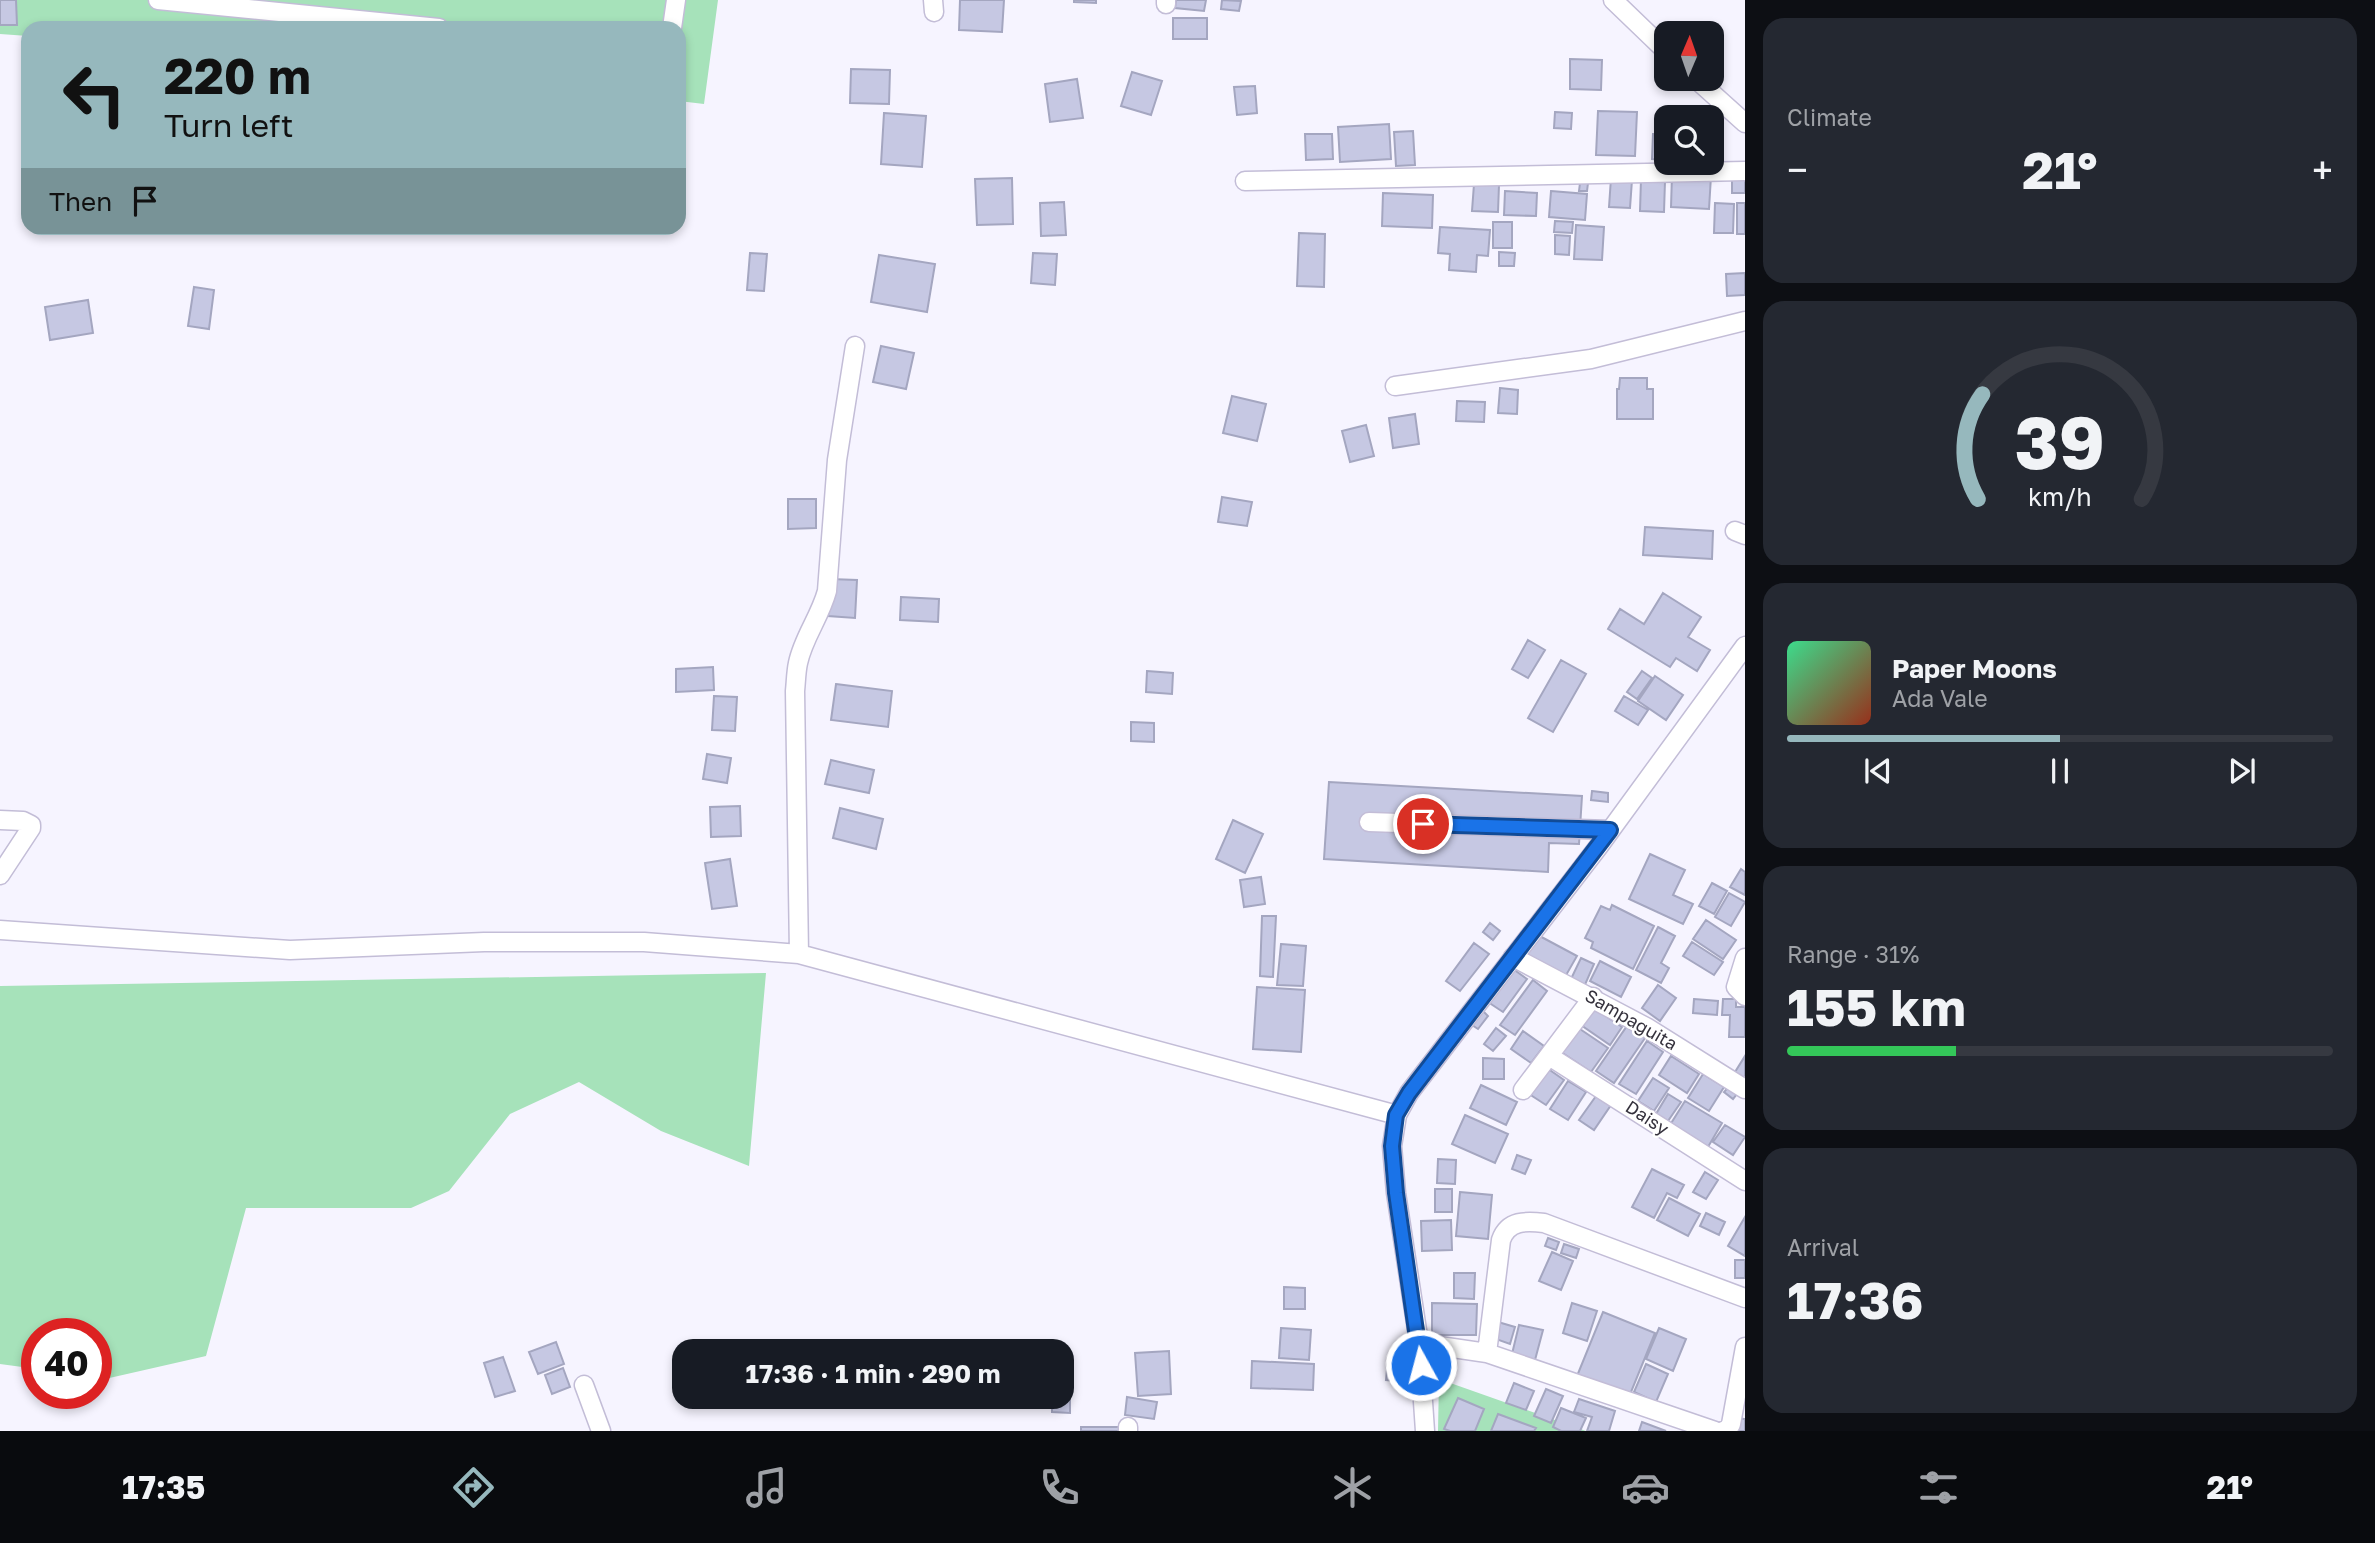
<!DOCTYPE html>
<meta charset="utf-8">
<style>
:root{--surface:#171b24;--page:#242831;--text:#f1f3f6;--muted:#9ea1a6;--line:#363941;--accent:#96b8bd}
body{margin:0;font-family:"Golos Text",sans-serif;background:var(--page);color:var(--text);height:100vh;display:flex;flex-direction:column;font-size:26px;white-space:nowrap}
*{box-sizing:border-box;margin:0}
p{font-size:23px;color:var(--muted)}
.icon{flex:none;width:38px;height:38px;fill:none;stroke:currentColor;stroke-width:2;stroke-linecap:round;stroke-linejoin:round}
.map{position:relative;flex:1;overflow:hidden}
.drawer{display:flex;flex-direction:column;gap:18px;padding:18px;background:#0d0f14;width:630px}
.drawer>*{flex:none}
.hud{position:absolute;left:21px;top:21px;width:665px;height:214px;border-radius:21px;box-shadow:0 4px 10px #0003;background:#96b8bd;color:#111;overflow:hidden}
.needle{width:46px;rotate:2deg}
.buttons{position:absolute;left:1654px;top:21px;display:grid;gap:14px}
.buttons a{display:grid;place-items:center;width:70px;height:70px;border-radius:14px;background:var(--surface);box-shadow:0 4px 10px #0003;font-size:35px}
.speed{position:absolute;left:21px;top:1318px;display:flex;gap:14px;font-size:35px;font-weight:700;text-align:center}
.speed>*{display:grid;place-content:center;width:91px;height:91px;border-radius:50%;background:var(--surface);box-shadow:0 4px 10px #0003;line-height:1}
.speed .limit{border:10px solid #d22;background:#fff;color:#111}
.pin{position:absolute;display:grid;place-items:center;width:60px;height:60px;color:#fff;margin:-30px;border:4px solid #fff;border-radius:50%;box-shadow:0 2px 7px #0007}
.me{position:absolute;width:77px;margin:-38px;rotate:353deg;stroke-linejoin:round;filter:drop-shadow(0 0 5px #0008)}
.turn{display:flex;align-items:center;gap:24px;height:147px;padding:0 28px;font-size:32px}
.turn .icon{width:91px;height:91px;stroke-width:2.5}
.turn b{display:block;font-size:49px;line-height:60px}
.then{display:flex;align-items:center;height:66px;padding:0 28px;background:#0003;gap:14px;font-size:26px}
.big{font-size:52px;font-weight:700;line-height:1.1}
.drawer .widget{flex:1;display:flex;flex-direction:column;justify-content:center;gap:10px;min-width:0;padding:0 24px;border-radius:21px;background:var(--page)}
.drawer .dial{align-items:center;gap:0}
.dial svg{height:182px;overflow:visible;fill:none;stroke:var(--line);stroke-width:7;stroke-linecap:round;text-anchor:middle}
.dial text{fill:var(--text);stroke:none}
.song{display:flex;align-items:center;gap:21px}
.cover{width:84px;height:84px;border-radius:10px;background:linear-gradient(135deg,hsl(150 70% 55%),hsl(10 70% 35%))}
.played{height:7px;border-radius:4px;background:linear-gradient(90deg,var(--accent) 50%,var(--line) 50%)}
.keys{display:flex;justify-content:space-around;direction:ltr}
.heat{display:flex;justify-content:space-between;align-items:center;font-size:38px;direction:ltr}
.charge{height:10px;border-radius:5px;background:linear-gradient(90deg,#34c759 31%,var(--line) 0)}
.trip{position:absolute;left:672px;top:1339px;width:402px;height:70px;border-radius:21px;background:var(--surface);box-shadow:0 4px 10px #0003;font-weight:700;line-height:70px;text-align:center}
.tabs{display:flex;height:112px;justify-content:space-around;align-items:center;background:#090b0e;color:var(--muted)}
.tabs .icon{width:49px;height:49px}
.tabs .on{color:var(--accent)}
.tabs b{font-size:32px;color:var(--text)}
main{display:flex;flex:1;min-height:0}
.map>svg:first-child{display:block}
</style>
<main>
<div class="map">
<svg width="1745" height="1431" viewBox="0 0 1745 1431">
<rect width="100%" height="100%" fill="#f6f4ff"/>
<path fill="#a6e2ba" d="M0 0H718L704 104 679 101V28H28V36L0 34Z
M766 973 749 1166 661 1131 579 1082 510 1114 449 1191 411 1208H246L206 1356 105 1379 96 1377V1334H37V1369L0 1364V986Z
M1439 1379 1586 1431H1438Z"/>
<path fill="#c6c8e3" stroke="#a4a6c0" stroke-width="2" d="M0 0H16L17 25H0Z
M960 0H1004L1002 32 959 30Z
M1074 0H1096V3L1074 2Z
M1176 0H1206L1204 11 1175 8Z
M1222 0 1241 1 1239 11 1221 9Z
M1173 18H1207V39H1173Z
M1570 59 1602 60 1601 90 1570 89Z
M851 69 890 70 889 104 850 103Z
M1132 72 1162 81 1151 115 1121 106Z
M1077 79 1083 118 1050 122 1045 84Z
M1255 86 1257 113 1237 115 1234 87Z
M1678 110 1707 112 1706 117H1678Z
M1598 111 1637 112 1635 156 1596 155Z
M1555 112 1572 113 1571 129 1554 128Z
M884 113 926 116 922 167 881 164Z
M1389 124 1391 159 1340 162 1338 127Z
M1413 131 1415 165 1396 166 1394 132Z
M1305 134H1332L1333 159 1306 160Z
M1653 134 1666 135V160L1652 159Z
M1672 175 1711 176 1709 209 1671 207Z
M1732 176H1745V193H1732Z
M1012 178 1013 224 977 225 975 179Z
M1611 178 1632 180 1630 208 1609 207Z
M1641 179 1665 181 1664 212 1640 211Z
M1580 183H1588L1587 191H1579Z
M1474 184 1499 185 1498 212 1472 211Z
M1505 191 1537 193 1536 216 1504 215Z
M1551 191 1587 194 1585 220 1549 217Z
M1383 193 1433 195 1432 228 1382 226Z
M1064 202 1066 235 1041 236 1040 203Z
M1715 203 1734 204 1733 233H1714Z
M1737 203H1745V234H1737Z
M1555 221 1573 222 1572 233 1554 232Z
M1493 222H1512V248H1493Z
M1576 225 1604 227 1602 260 1574 259Z
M1440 227 1490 230 1488 256 1477 255 1476 272 1449 270 1450 254 1438 253Z
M1299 233 1325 234 1324 287 1297 286Z
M1555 235 1570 236 1569 255 1555 254Z
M1499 252 1515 253 1514 266H1499Z
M750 253 767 254 764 291 747 290Z
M1033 253 1057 254 1055 285 1031 283Z
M879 255 935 264 927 312 871 302Z
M1745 273V295L1727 296 1726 274Z
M194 287 214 290 209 329 188 326Z
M88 300 93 333 50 340 45 307Z
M881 346 914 353 906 389 873 382Z
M1620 378H1647V389H1653V419H1617V389H1619Z
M1500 388 1518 390 1517 414 1498 413Z
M1232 396 1266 404 1257 441 1223 433Z
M1457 401 1485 402 1484 422 1456 421Z
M1415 414 1419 444 1393 448 1389 418Z
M1366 425 1374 456 1350 462 1342 431Z
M1222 497 1252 502 1247 526 1218 522Z
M788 499H816V528L788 529Z
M1645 527 1713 531 1712 559 1643 555Z
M830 579 857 580 855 618 828 616Z
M1663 593 1701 617 1688 637 1710 650 1697 671 1676 658 1670 667 1608 629 1620 609 1644 624Z
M901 597 939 599 938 622 900 620Z
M1528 640 1545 650 1528 678 1512 669Z
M1561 660 1586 674 1553 732 1528 718Z
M713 667 714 690 676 692V669Z
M1147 671 1173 673 1172 694 1146 692Z
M1642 671 1652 678 1637 699 1627 692Z
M1655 676 1683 695 1666 720 1638 701Z
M836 684 892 691 888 727 831 720Z
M714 696 737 697 735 731 712 730Z
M1624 696 1648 710 1638 725 1615 711Z
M1131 722 1154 723V742L1131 741Z
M707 754 731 758 727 783 703 779Z
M831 760 874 770 869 793 825 784Z
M1329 782 1582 796 1579 844 1549 843 1548 872 1324 859Z
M1592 791 1608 793V802L1591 800Z
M740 806 741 836 711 837 710 807Z
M840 808 883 819 876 849 833 838Z
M1233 820 1263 834 1245 873 1216 859Z
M1650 854 1685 870 1673 895 1693 904 1683 924 1629 899Z
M730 859 737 906 712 909 705 863Z
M1741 869 1745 872V895L1730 887Z
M1261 877 1265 904 1244 907 1240 880Z
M1712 883 1727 891 1714 914 1699 906Z
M1729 893 1745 902 1731 926 1715 917Z
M1612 905 1654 926 1633 969 1591 948 1593 942 1585 938 1601 906 1610 910Z
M1262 916H1276L1273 977 1260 976Z
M1706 920 1736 940 1723 959 1693 939Z
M1490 923 1500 931 1493 940 1483 932Z
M1658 927 1675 936 1661 963 1669 968 1661 983 1636 970Z
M1534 933 1577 956 1565 977 1523 955Z
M1692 942 1723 962 1714 975 1683 956Z
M1474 943 1489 954 1460 991 1446 981Z
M1281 944 1306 946 1303 986 1277 985Z
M1581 958 1594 964 1584 987 1570 981Z
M1600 961 1631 977 1621 997 1590 981Z
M1513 969 1527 979 1503 1012 1488 1002Z
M1533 980 1547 991 1515 1035 1500 1025Z
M1658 985 1676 998 1660 1021 1642 1008Z
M1257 987 1305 990 1301 1052 1253 1049Z
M1694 999 1718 1001 1717 1015 1693 1013Z
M1723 999H1736V1007H1745V1037H1729L1730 1015H1722Z
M1591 1006 1622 1027 1610 1045 1578 1023Z
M1483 1011 1488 1016 1478 1029 1472 1025Z
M1574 1025 1608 1048 1591 1072 1558 1050Z
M1627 1026 1645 1038 1614 1083 1596 1071Z
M1496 1028 1506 1036 1493 1051 1484 1044Z
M1523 1031 1544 1046 1531 1063 1511 1049Z
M1647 1041 1663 1052 1636 1094 1619 1084Z
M1671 1056 1699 1074 1687 1093 1659 1075Z
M1745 1056V1079L1735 1072Z
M1483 1058 1504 1059V1079H1483Z
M1544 1066 1564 1080 1546 1105 1526 1092Z
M1703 1074 1724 1087 1709 1111 1688 1098Z
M1653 1078 1669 1088 1654 1111 1638 1101Z
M1568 1081 1586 1092 1568 1120 1550 1109Z
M1731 1084 1740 1090 1733 1099 1724 1092Z
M1481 1085 1517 1102 1506 1125 1470 1108Z
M1668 1094 1681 1102 1668 1121 1656 1114Z
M1596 1096 1611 1105 1594 1130 1579 1120Z
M1685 1101 1722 1123 1708 1147 1670 1125Z
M1465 1115 1508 1134 1495 1163 1452 1144Z
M1725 1125 1745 1137 1733 1155 1713 1142Z
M1517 1155 1531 1160 1525 1174 1512 1169Z
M1438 1159 1456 1160 1455 1184 1437 1183Z
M1652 1169 1684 1185 1677 1198 1667 1193 1654 1218 1632 1207Z
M1705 1172 1718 1180 1706 1199 1693 1192Z
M1435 1189H1452V1212H1435Z
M1460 1192 1492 1195 1488 1239 1456 1236Z
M1669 1198 1700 1214 1688 1236 1657 1220Z
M1706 1213 1725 1222 1719 1235 1700 1226Z
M1745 1217V1256L1728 1246Z
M1451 1220 1452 1250 1422 1251 1421 1221Z
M1548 1238 1559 1242 1556 1250 1545 1246Z
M1564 1244 1579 1249 1576 1258 1561 1253Z
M1552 1252 1573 1261 1561 1290 1539 1281Z
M1735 1260H1745V1278H1735Z
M1454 1273H1475L1474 1299 1454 1298Z
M1284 1287 1305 1288V1309H1284Z
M1432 1303 1477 1304 1476 1335H1432Z
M1572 1303 1597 1311 1587 1341 1563 1333Z
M1603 1312 1655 1333 1629 1397 1577 1376Z
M1498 1322 1515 1327 1510 1344 1493 1338Z
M1519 1325 1543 1330 1535 1360 1512 1354Z
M1281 1328 1311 1330 1309 1360 1279 1358Z
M1659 1328 1686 1339 1673 1371 1646 1359Z
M556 1342 564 1364 538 1374 529 1352Z
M1169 1351 1171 1394 1138 1396 1135 1353Z
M503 1357 515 1391 495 1397 484 1363Z
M1388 1359 1412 1361 1410 1382 1386 1380Z
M1252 1361 1314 1364 1313 1390 1251 1388Z
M1646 1364 1668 1374 1656 1402 1634 1392Z
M563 1368 570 1387 552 1394 545 1375Z
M1514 1383 1534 1391 1526 1410 1506 1403Z
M1062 1389H1070V1413L1052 1412V1396H1062Z
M1546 1389 1563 1396 1551 1423 1534 1416Z
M1127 1397 1157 1402 1154 1419 1125 1415Z
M1458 1398 1484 1409 1475 1431H1450L1444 1429Z
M1579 1399 1615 1411 1609 1431H1587L1592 1417 1574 1412Z
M1561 1408 1586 1418 1580 1431H1561L1553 1427Z
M1498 1414 1536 1428 1534 1431H1491Z
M1733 1418 1745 1419V1431H1732Z
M1642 1422 1666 1431H1639Z
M1081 1427H1126V1431H1081Z"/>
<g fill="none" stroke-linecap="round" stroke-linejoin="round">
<defs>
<path id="minor" d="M158 0 439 28
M933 0 934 12
M1613 0 1666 51
M1166 4V0
M672 28 676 0
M1696 79 1745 123
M1245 181 1745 171
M1395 386 1591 359 1745 321
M1735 531 1745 535
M0 820 23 821 31 825V828L0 875
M1369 822 1610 830
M0 930 290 950 484 942H644L799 954 1397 1115
M799 954 795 691C796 682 796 672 798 663 803 638 820 617 827 591L837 460 855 346
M1513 957 1646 1027 1745 1089
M1745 958 1736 987 1745 996
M1549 1056 1745 1181
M1523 1090 1593 997
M1419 1343 1487 1353 1715 1431
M1487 1353 1501 1240C1508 1220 1526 1221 1544 1223L1745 1298
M584 1385 601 1431
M1128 1427V1431
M1425 1431 1419 1343 1396 1193 1392 1146 1397 1115 1409 1093 1599 846 1745 646
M1723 1431 1728 1429 1731 1424 1745 1347"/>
</defs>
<use href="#minor" stroke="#c3bdd7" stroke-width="21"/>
<use href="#minor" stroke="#fff" stroke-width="18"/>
</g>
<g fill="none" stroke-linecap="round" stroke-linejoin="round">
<defs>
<path id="route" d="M1421 1365 1396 1193 1392 1146 1396 1115 1409 1093 1610 830 1423 824"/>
</defs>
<use href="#route" stroke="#114b97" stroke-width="18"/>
<use href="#route" stroke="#1a73e8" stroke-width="12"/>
</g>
<g text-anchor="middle" stroke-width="5" stroke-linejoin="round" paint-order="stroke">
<g font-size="18" fill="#35323d" stroke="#fff">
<text transform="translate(1631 1020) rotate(30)" y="6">Sampaguita</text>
<text transform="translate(1647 1118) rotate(33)" y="6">Daisy</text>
</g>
</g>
</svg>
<div class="buttons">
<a><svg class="needle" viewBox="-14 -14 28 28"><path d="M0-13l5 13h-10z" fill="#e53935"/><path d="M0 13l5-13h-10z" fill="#9ea1a6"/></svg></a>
<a><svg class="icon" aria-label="search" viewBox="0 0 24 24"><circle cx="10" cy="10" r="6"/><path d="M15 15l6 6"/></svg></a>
</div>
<div class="speed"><div class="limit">40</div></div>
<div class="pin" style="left:1423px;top:824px;background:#d93025"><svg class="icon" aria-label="arrive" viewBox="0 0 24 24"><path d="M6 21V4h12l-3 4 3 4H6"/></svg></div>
<svg class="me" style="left:1421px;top:1365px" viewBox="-20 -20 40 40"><circle r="17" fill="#1a73e8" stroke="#fff" stroke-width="3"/><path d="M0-11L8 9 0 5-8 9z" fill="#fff"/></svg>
<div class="trip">17:36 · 1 min · 290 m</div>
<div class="hud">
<div class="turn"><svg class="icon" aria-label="left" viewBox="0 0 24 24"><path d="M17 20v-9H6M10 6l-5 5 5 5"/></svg><div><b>220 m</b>Turn left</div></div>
<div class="then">Then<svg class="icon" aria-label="arrive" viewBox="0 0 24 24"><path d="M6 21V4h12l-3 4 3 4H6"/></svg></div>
</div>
</div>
<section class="drawer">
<div class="widget"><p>Climate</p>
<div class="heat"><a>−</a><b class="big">21°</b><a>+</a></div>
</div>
<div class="widget dial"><svg viewBox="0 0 100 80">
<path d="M14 69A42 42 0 1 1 86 69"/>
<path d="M14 69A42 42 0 0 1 16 23" stroke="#96b8bd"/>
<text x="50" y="56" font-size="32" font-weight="700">39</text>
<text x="50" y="72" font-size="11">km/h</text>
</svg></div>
<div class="widget">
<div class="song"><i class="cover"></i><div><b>Paper Moons</b><p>Ada Vale</p></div></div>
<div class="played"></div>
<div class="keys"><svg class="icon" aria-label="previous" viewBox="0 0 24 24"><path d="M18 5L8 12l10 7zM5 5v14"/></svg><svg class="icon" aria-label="pause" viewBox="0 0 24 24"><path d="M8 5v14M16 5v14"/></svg><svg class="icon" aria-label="next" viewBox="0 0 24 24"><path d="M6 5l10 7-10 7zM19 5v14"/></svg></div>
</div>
<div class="widget"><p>Range · 31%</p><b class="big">155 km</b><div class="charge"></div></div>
<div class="widget"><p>Arrival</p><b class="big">17:36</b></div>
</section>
</main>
<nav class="tabs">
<b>17:35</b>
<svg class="icon on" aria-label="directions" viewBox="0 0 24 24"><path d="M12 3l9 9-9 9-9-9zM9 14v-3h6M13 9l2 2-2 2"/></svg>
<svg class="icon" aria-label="music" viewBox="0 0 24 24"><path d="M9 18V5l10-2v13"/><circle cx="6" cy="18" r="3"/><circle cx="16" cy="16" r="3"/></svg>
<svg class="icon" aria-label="phone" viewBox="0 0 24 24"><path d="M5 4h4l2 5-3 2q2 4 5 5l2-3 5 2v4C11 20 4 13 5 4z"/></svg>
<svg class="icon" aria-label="climate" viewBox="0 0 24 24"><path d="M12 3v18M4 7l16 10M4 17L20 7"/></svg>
<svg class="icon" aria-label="car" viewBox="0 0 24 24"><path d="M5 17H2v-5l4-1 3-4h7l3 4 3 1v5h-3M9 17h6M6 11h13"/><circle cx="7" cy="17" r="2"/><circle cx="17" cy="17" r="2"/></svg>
<svg class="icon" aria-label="filters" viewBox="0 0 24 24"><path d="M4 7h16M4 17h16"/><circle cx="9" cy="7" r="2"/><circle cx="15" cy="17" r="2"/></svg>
<b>21°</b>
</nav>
